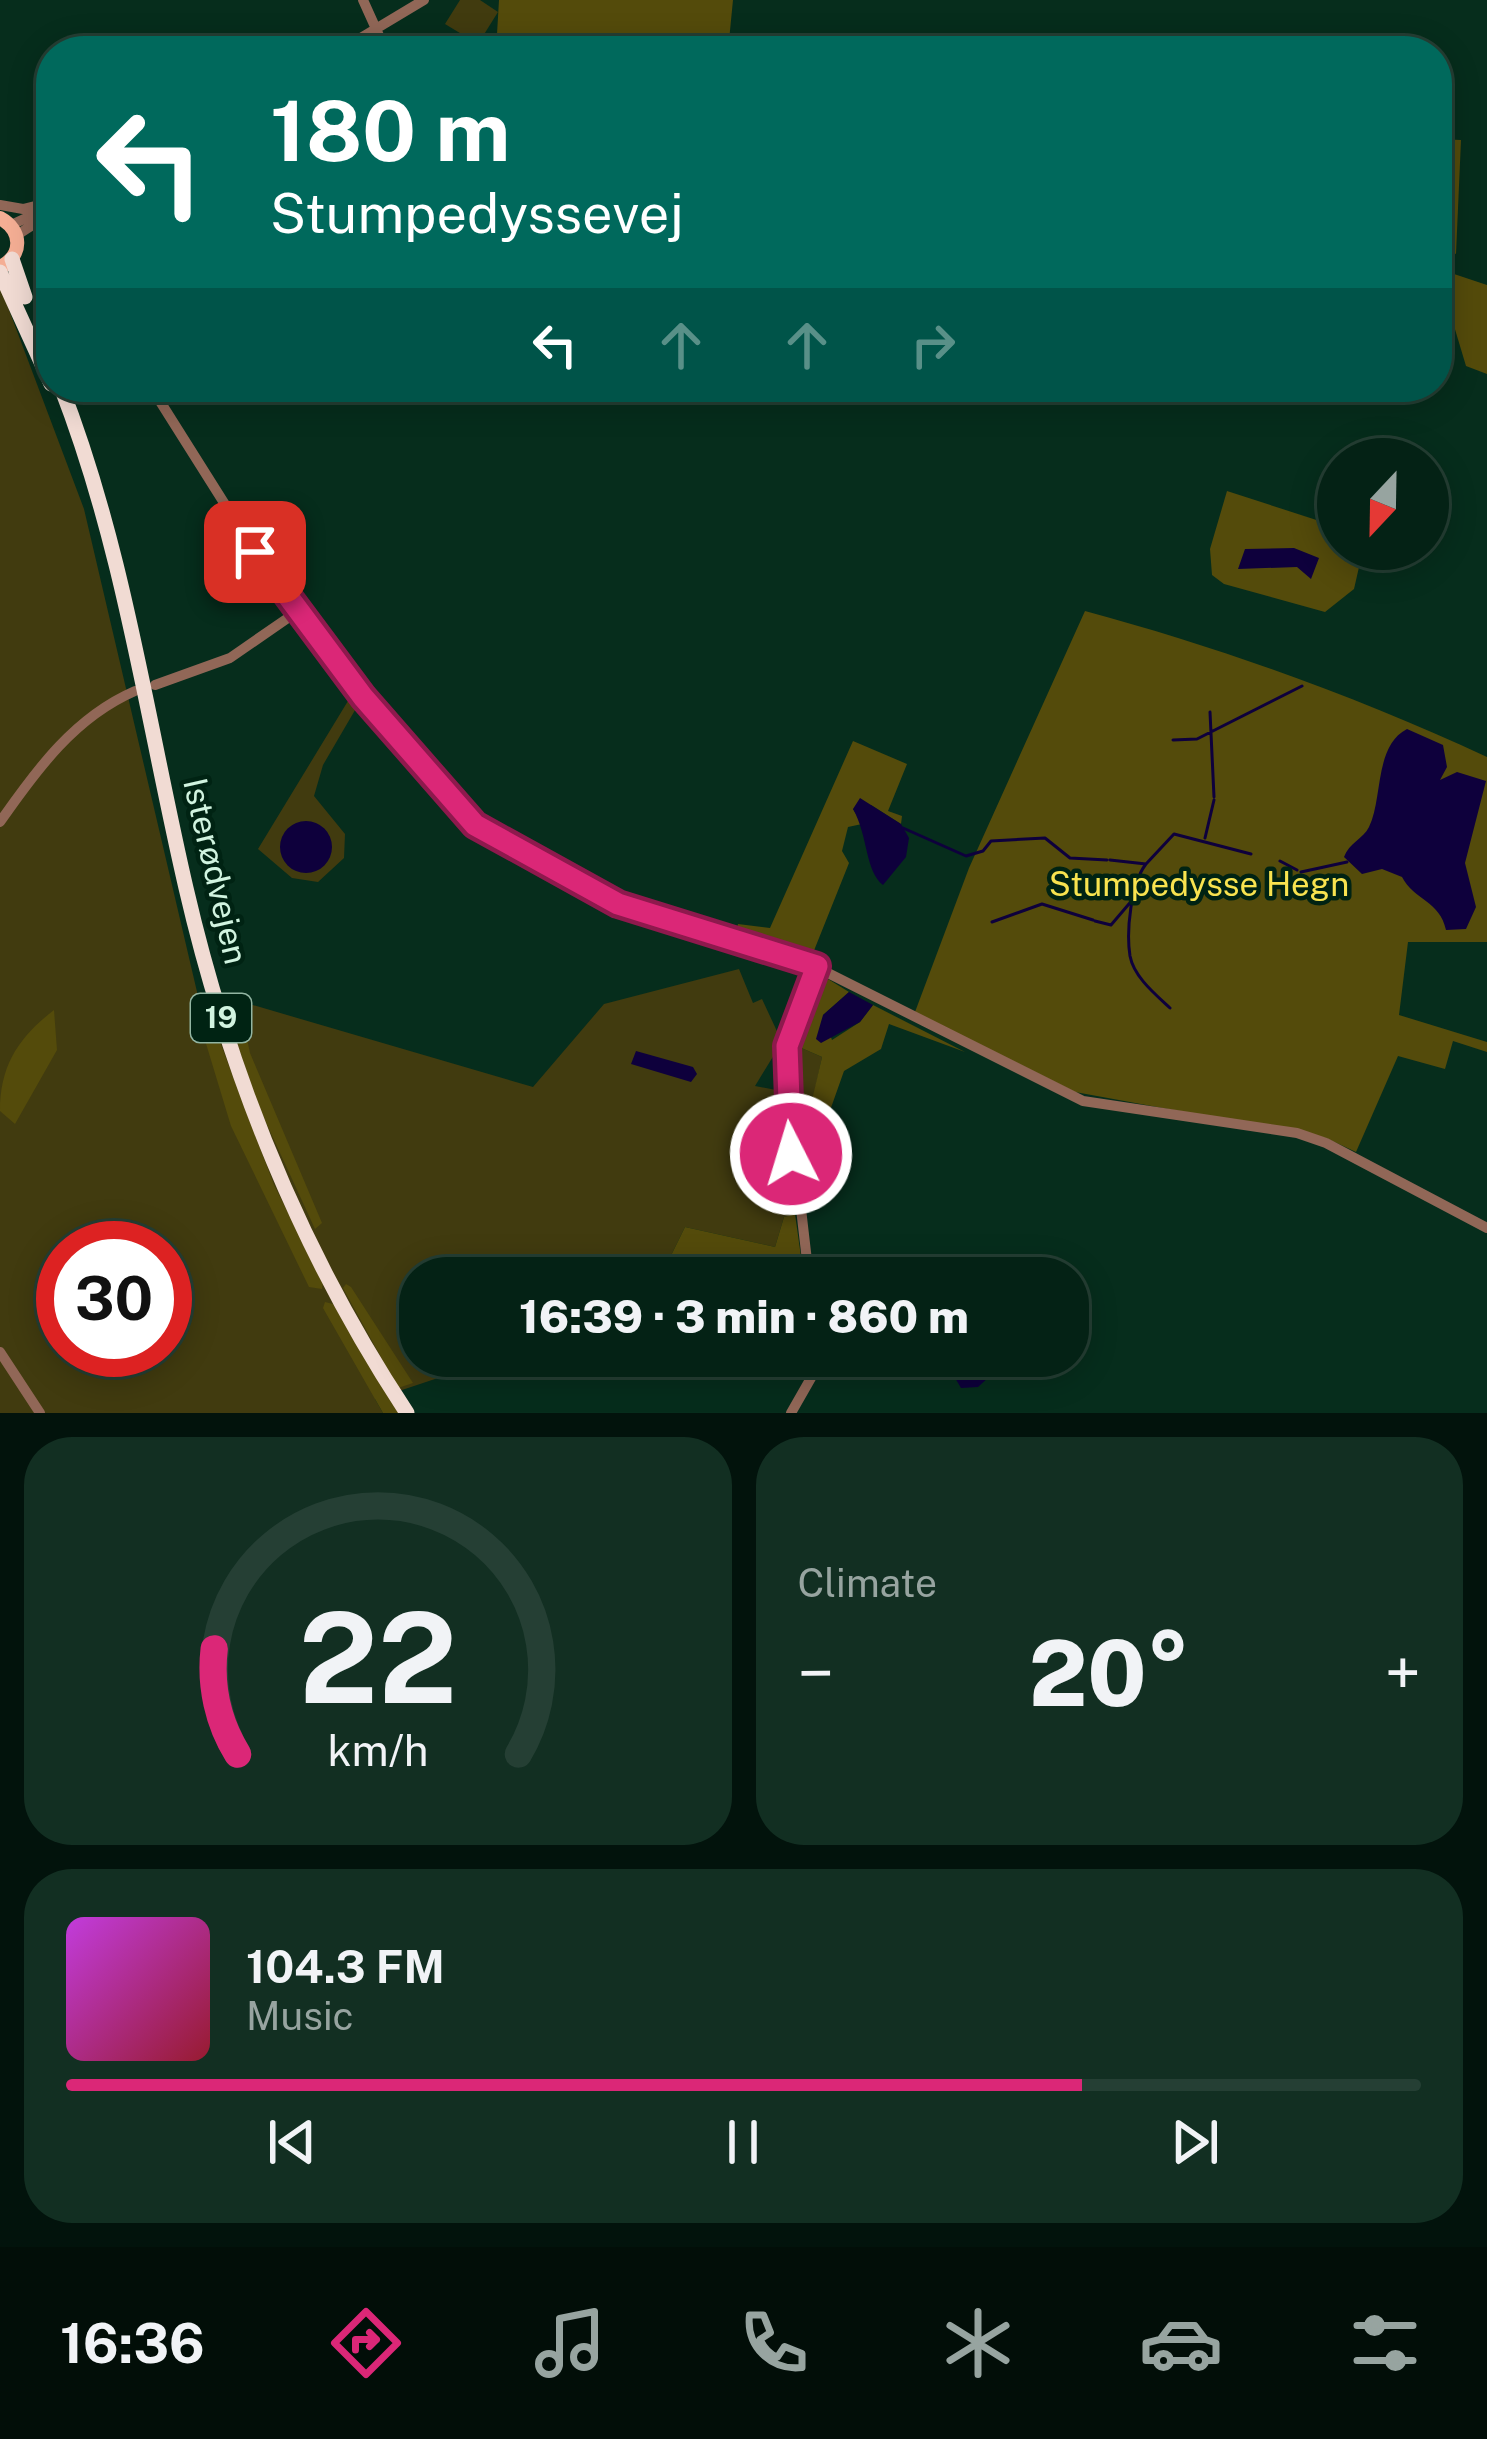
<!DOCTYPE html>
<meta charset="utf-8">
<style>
:root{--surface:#042215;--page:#122f22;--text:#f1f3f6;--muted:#97a4a0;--line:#253f34;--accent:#db2777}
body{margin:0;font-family:"Public Sans",sans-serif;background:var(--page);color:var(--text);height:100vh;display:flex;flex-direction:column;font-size:45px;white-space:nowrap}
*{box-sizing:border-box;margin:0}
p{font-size:39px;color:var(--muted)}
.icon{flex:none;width:66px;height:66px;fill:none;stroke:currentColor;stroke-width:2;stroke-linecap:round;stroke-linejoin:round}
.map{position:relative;height:1413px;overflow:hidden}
.details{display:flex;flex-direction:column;gap:24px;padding:24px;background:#02130c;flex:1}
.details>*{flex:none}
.hud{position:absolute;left:36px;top:36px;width:1416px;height:366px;border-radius:48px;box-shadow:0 6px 30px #0003,0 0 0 3px var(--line);background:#00695c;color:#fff;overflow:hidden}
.needle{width:78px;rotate:202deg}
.fabs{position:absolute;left:1317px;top:438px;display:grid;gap:24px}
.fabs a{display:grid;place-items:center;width:132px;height:132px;border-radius:50%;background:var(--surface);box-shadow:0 6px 30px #0003,0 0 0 3px var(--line);font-size:60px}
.speed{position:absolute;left:36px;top:1221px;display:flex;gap:24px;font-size:60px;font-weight:700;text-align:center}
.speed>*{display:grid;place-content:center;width:156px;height:156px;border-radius:50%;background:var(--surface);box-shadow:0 6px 30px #0003,0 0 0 3px var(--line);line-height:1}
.speed .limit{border:18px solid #d22;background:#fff;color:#111}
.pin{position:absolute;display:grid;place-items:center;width:102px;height:102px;color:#fff;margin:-51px;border-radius:24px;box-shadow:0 6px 18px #0006}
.me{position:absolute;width:132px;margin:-66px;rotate:355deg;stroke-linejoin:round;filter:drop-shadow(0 0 9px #0008)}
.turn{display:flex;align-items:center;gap:42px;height:252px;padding:0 36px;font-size:54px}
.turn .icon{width:156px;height:156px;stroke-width:2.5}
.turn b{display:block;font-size:84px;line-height:102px}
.lanes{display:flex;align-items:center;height:114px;padding:0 36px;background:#0003;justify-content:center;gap:60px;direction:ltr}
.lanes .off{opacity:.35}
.big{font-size:90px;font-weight:800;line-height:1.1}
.details .tile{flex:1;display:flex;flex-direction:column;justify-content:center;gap:18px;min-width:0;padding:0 42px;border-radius:48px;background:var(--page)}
.details .dial{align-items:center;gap:0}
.dial svg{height:312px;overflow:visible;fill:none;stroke:var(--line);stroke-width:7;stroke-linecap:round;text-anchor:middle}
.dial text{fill:var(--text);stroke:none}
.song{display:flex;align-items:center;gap:36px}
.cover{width:144px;height:144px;border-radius:18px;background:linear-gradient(135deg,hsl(290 70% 55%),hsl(350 70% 35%))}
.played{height:12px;border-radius:6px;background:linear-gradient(90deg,var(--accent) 75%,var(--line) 75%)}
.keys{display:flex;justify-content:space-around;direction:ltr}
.heat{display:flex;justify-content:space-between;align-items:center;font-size:66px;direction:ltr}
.details .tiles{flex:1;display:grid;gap:24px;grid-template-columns:1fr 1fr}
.tile:last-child{grid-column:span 2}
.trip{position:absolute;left:399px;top:1257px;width:690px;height:120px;border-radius:48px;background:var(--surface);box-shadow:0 6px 30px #0003,0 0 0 3px var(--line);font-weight:800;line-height:120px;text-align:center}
.tab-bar{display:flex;height:192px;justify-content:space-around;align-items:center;background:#020e08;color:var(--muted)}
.tab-bar .icon{width:84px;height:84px}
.tab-bar .active{color:var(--accent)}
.tab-bar b{font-size:54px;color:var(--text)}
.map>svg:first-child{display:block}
</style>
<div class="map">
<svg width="1487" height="1413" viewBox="0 0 1487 1413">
<rect width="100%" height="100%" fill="#062d1c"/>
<path fill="#413b0f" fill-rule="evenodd" d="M460 0H480L498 12 478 44 445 24Z
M0 286 84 509 198 996 229 998 533 1087 604 1004 739 969 753 1003 762 999 782 1042 755 1086 776 1090 780 1099 795 1214 784 1217 775 1247 685 1227 660 1278H420V1356H504L375 1399 383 1413H0ZM63 1248H165V1350H63Z
M351 696 358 705 323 765 314 796 345 834 344 858 318 882 292 878 258 849Z
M790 1043 822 1057 810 1113 817 1114 800 1182Z"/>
<path fill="#544b0b" d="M499 0H733L728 51H496Z
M1437 139 1461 140 1456 254 1437 246Z
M1451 273 1487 285V374L1466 366 1442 286 1443 274Z
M1227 491 1338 527V549H1360L1362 554 1354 589 1325 612 1224 584 1212 575 1210 549Z
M1085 611C1222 648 1358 697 1487 757V942H1408L1399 1015 1487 1042V1052L1453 1041 1445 1069 1398 1056 1356 1152 1326 1138 1075 1092 915 1012 969 868Z
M853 741 907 764 888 811 902 816 901 824 871 805 853 809 862 824 848 827 842 851 849 863 811 958 736 934 738 924 770 928Z
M828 979 849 992 823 1015 832 1040 860 1022 873 1005 965 1052 889 1024 881 1049 844 1071 821 1136 808 1201 805 1179 817 1115 809 1113 822 1057 790 1043 812 986 822 987Z
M201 992 274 1185 323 1282 322 1289 309 1287 231 1126 194 1004Z
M54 1010 57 1050 15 1124 0 1111C0 1065 19 1037 54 1010Z
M226 1010 242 1015 250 1053 322 1223 315 1229 258 1105Z
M795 1214 804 1278H737L682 1262 674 1278H660L685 1227 775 1247 784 1217Z
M346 1284 351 1287 413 1383 398 1388 343 1288Z
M325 1302 333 1304 400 1413H383L323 1308Z"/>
<path fill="#0e003c" d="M1294 548 1319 558 1311 579 1297 567 1238 569 1245 549Z
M1407 729 1443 745 1447 767 1440 780 1457 772 1486 781 1465 863 1476 907 1466 929 1446 930C1440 901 1414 900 1402 877L1382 869 1362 874 1344 857C1349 843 1363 839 1369 827 1383 799 1374 746 1407 729Z
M860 798 901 824 909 838 906 857 883 885C865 871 868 835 853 809Z
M280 847a26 26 0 1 1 52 0a26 26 0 1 1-52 0Z
M849 992 873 1005 860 1022 821 1043 816 1039 823 1015Z
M636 1051 693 1067 697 1074 691 1082 631 1064Z
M995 1356 1000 1367 978 1387 961 1388 948 1366Z"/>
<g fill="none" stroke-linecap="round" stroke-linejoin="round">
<path stroke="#0e003c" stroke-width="3" d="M1210 712 1214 797
M1173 740 1197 739 1302 686
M903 828 966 856 983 851 991 841 1045 838 1070 858 1107 860
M1205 838 1214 800
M1110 860 1146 864 1174 834 1251 854
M1280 861 1297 870
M1146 864C1131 883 1126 931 1130 956 1134 977 1155 994 1170 1008
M1301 872 1347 862
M1095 921 1111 925 1134 898
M992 922 1042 904 1093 920"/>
<path stroke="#916757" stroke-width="10" d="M363 0 386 51
M339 51 424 0
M0 205 23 209 51 202
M11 225 48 208
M17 235 45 217
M151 387 255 552 363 697 454 807 502 844 618 904 798 958 1083 1101 1297 1133 1326 1143 1487 1228
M155 685 230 658 298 611
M0 822C37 769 75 717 135 691
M809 1278 785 1070 790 1027 817 966
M0 1352 40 1413
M791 1413 811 1378 816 1356"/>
<path stroke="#f4ae94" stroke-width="14" d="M0 218C22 230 24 255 0 267"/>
<path stroke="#f1dbd3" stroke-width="15" d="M12 259 25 297
M0 272 51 384
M61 387C124 549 147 720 186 888 229 1074 302 1254 407 1413"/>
</g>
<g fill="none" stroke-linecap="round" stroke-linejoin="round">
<defs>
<path id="route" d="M255 552 363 697 475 825 618 904 817 966 787 1046 791 1154"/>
</defs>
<use href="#route" stroke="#8e194d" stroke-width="30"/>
<use href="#route" stroke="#db2777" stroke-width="21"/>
</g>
<g text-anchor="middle" stroke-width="9" stroke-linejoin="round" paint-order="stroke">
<rect fill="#002313" stroke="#92b5a2" stroke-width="3" x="191" y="994" width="60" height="48" rx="9"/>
<g font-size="30" font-weight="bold" fill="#d1f4e0">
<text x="221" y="1028">19</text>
</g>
<g font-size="33" fill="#d1f4e0" stroke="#002313">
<text transform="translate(216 871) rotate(77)" y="12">Isterødvejen</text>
</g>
<g font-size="33" fill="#f8e34f" stroke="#002313">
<text x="1199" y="896">Stumpedysse Hegn</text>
</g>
</g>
</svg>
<div class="fabs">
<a><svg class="needle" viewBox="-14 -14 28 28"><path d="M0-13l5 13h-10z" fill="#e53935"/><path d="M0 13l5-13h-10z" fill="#97a4a0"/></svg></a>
</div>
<div class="speed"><div class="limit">30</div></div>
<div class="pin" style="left:255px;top:552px;background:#d93025"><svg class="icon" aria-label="arrive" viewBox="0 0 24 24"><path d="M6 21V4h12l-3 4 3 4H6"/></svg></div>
<svg class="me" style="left:791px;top:1154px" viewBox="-20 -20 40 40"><circle r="17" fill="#db2777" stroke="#fff" stroke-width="3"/><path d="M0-11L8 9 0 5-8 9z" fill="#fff"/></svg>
<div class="trip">16:39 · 3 min · 860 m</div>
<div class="hud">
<div class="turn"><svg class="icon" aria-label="left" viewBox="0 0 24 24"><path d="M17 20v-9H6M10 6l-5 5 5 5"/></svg><div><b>180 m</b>Stumpedyssevej</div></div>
<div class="lanes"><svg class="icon" aria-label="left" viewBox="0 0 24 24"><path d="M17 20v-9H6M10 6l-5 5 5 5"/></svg><svg class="icon off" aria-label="ahead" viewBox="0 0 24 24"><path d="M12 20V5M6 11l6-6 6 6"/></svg><svg class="icon off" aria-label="ahead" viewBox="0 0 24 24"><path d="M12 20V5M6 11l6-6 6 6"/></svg><svg class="icon off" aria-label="right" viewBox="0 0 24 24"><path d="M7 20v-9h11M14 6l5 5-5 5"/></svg></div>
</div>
</div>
<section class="details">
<div class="tiles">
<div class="tile dial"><svg viewBox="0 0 100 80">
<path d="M14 69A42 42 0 1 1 86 69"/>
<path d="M14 69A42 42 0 0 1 8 42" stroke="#db2777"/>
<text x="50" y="56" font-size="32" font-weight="700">22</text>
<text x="50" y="72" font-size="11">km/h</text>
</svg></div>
<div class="tile"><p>Climate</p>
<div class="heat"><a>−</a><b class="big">20°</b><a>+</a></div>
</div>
<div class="tile">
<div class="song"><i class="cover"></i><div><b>104.3 FM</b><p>Music</p></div></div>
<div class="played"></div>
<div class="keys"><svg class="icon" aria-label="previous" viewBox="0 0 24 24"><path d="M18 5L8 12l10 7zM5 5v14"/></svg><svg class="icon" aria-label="pause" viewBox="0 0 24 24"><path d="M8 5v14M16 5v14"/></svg><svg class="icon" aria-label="next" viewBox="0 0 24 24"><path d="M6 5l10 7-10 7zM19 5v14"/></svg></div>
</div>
</div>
</section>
<nav class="tab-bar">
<b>16:36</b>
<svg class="icon active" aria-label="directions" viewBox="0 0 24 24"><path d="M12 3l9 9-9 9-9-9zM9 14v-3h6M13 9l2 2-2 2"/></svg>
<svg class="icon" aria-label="music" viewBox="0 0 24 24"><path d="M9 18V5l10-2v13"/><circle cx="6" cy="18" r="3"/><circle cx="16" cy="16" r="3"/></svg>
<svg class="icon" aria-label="phone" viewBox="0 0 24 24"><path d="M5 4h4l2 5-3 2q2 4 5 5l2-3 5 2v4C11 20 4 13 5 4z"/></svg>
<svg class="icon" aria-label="climate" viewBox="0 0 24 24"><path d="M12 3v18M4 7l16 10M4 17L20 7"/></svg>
<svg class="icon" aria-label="car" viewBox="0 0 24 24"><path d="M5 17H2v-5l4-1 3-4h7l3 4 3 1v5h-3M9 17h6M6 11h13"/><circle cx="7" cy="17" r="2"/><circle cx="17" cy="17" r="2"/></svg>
<svg class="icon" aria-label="filters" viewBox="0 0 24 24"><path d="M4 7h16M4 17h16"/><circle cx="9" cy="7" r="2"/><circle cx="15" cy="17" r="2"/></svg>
</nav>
